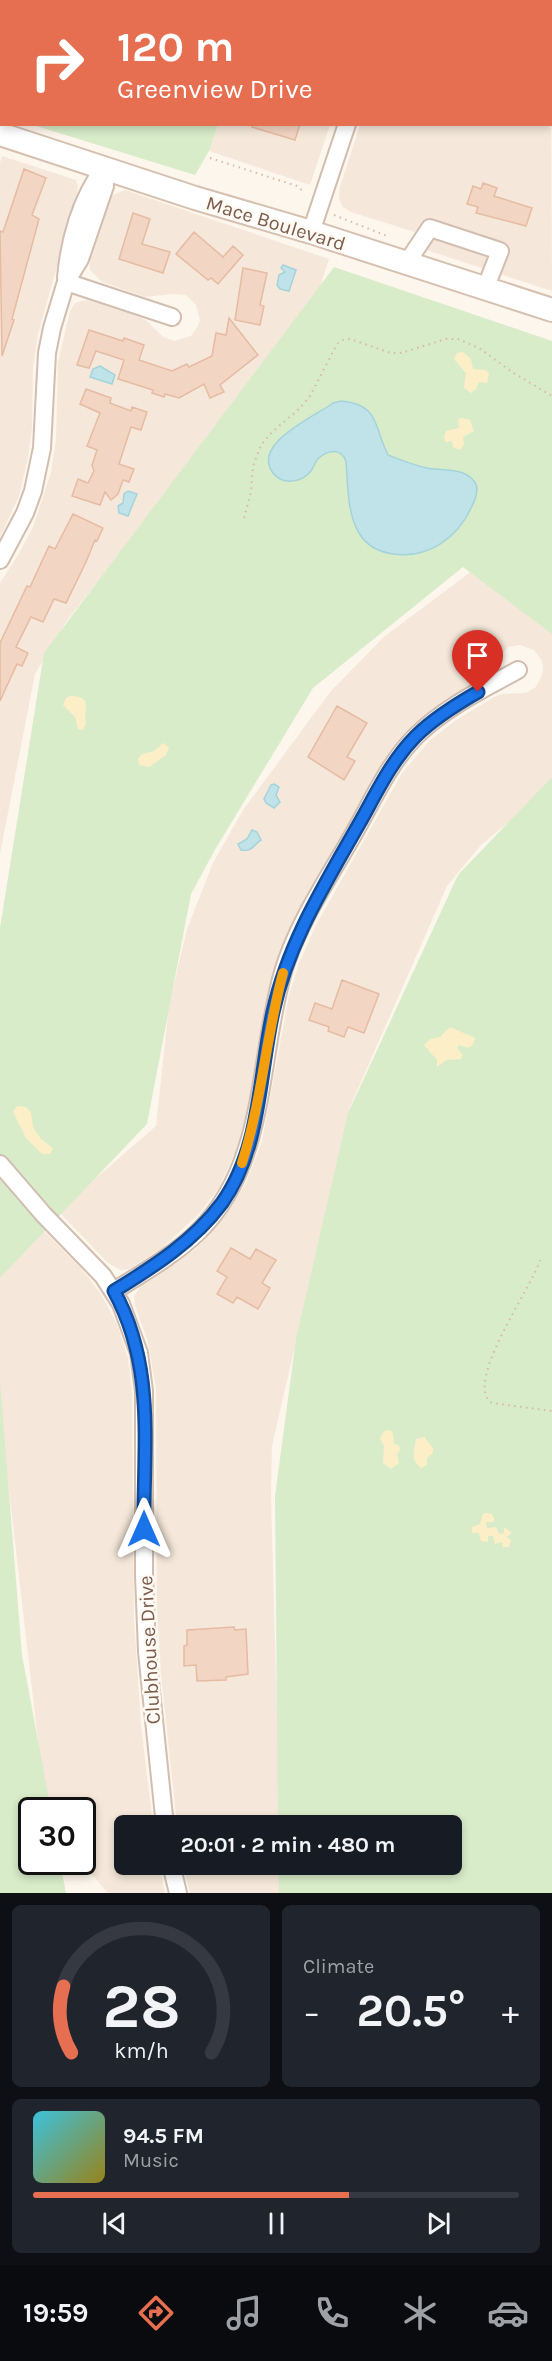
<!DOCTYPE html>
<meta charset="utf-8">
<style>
:root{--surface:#171b24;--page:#20242c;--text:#f1f3f6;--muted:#9ea1a6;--line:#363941;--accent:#e76f51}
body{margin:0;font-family:Karla,sans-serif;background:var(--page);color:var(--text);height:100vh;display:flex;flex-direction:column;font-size:22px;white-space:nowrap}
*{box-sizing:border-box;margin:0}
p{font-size:20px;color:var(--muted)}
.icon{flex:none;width:33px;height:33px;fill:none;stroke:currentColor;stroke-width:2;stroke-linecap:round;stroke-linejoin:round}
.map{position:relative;height:1893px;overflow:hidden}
.panel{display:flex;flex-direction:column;gap:12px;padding:12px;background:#0d0f14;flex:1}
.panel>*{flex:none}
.guide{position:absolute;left:0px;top:0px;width:552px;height:126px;box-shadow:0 3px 9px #0003;background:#e76f51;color:#fff;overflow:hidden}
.speed{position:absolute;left:18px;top:1797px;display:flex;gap:12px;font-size:30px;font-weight:700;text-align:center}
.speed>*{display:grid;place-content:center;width:78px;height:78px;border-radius:50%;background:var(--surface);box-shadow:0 3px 9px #0003;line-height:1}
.speed .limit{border:3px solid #111;border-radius:9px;background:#fff;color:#111}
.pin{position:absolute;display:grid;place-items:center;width:51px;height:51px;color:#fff;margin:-62px -26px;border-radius:50% 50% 50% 0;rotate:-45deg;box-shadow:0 0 6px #0007}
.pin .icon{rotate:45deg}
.me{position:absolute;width:66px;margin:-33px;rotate:0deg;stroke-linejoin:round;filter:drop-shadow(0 0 4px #0008)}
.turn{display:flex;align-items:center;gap:21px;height:126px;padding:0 18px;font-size:27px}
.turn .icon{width:78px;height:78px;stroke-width:2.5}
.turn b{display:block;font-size:42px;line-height:51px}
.big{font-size:45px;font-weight:700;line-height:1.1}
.panel .card{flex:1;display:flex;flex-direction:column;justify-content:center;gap:9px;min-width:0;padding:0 21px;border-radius:9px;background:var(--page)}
.panel .dial{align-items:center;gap:0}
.dial svg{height:156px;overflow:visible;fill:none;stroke:var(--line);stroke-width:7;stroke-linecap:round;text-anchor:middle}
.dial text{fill:var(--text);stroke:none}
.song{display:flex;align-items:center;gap:18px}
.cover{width:72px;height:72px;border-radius:9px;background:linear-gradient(135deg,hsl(190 70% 55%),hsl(50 70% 35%))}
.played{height:6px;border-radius:3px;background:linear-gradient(90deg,var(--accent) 65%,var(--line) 65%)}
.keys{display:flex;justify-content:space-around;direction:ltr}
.heat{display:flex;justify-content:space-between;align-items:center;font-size:33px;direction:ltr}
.panel .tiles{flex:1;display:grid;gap:12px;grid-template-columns:1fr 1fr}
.card:last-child{grid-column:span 2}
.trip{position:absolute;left:114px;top:1815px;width:348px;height:60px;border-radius:9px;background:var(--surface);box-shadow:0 3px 9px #0003;font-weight:700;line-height:60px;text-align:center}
.dock{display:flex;height:96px;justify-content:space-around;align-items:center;background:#090b0e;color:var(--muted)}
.dock .icon{width:42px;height:42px}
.dock .on{color:var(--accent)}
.dock b{font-size:27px;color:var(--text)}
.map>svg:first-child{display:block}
</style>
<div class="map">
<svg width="552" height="1893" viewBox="0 0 552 1893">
<rect width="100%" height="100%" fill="#fdf6ec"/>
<path fill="#f5e8da" d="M401 0H552V55L550 2Z
M551 72 552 291 414 246 418 233 351 212 343 207 339 199 340 187 360 125 550 124Z
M218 125H330L310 185 209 151Z
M2 156 76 180 78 186 77 196 38 334 33 369 32 428 28 459 19 496 0 537V163Z
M125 190 329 259 315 303 66 622 35 674 0 854V583L18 555 33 527 51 472 56 439 58 362 70 311 75 303 85 300 91 301 140 317 147 321 163 337 174 341 191 336 198 326 200 320 196 305 186 295 172 294 145 297 102 282 90 270V259L107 205 113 195Z
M484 562 552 577V786L481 845 447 886 350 1107 272 1446 271 1495 280 1825H177L161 1674 157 1608 156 1388 148 1342 135 1306 134 1296 140 1287 197 1248 230 1209 246 1183 262 1141 289 995 299 963 316 925 402 773 430 740 456 720 496 696 503 694 526 693 536 687 542 675 543 668 542 661 534 650 520 645 508 647 503 652 495 670 445 702 416 724 396 745 385 761 295 920 281 950 265 1005 246 1119 239 1144 219 1188 198 1215 162 1248 129 1269 121 1270 108 1263 58 1211 156 1126 169 1005 187 929 213 863 243 810 331 691 385 636Z
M40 1227 81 1268 101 1294 117 1324 128 1358 132 1395 134 1619 141 1725 153 1825 124 1826V1864L159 1865 165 1893H108L81 1862 82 1810H46L0 1412V1262Z
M183 1865H281V1893H190Z"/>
<path fill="#d8ecc9" d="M0 0H259L2 2 1 115Z
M33 125H218L209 151 195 175Z
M334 267 552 341V634L463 567 313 688 216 848 191 894 147 1124 0 1278V928L44 653Z
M552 777V1893H279L278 1865 452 1864V1826H278L275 1496 296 1339 348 1113 458 875Z
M0 1381 22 1655 51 1810H32V1862H60L66 1893H0Z"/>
<path fill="#fcefc7" d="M463 352 471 359 473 369 486 370 489 374 487 383 479 382 476 389 471 393 464 388 466 373 454 359 457 353Z
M462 418 470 420 474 431 463 437 464 445 460 450 453 447 452 441 445 442 444 436 446 431 459 428 458 419Z
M70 696C94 696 83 709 86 724L83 730 78 729 75 717 63 705 66 698Z
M163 743 169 747 166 755 149 767 139 765 138 759 142 754 154 751Z
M450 1027 475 1038 473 1045 468 1048 459 1045 457 1048 463 1055 461 1059 446 1060 437 1067V1060L424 1045 430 1039 440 1037Z
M17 1106 26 1107 31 1112 33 1127 41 1139 53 1148 50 1154H42L26 1138 13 1112Z
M390 1430 393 1433 394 1444 399 1445 400 1450 397 1454 399 1463 391 1469 383 1463 384 1446 380 1438 384 1431Z
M424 1437 433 1448V1453L427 1458V1464L422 1468C410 1462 414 1450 416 1439Z
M486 1513 492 1514 495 1520 493 1522H486L487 1528 496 1527 499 1534 504 1533V1527L511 1532V1534L506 1537 511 1540 509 1547H502L503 1544 502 1542 495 1544 493 1536H488V1542L481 1541 479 1533H472V1527L480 1524 483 1514Z"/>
<path fill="#bfe3e8" stroke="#a5d3da" stroke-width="1.5" d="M283 265 296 270 289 291 280 289 277 285 279 275 285 272 281 268Z
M100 366 115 375 112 384 90 377 93 369Z
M341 401C380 404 374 428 388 455 401 460 413 465 427 468 442 471 463 467 474 481 480 488 476 498 472 506 458 538 428 559 393 554 379 552 366 545 359 533 347 513 348 485 346 462 342 447 326 450 317 460 314 464 313 469 310 472 301 483 282 485 273 473 251 444 314 417 333 403Z
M128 491 137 494 128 516 119 513 118 506 123 503 124 494Z
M274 784 279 787 276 795 280 802 274 808 266 803 264 799 271 785Z
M252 830 257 832 261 840C253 845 253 852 241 850L238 844 247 839Z"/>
<path fill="#f3d5c3" stroke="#e6bba3" stroke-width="1.5" d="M252 124H300L295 140 252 127Z
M24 169 46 178 32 215 39 219 12 319 14 320 2 356 0 231 3 232Z
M483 183 497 188 494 196 532 208 526 226 476 213 478 207 467 204 473 186 481 189Z
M133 213 150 219 142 244 170 252 163 273 119 259Z
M194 232 223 257 233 246 243 255 218 284 211 278 208 280 176 254Z
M243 268 267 273 260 305 264 306 260 325 235 320Z
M229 318 258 355 220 385 224 392 210 398 204 384 179 398 165 394 164 397 152 393 153 390 118 379 124 360 96 351 89 368 77 365 89 330 123 341 124 338 144 345 139 360 172 371 187 364 189 367 212 356 216 333 226 335Z
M86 389 111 398 110 403 131 411 132 407 147 412 141 430 131 427 119 464 134 469 129 482 123 480 118 494 111 500 105 492 100 505 72 496 78 479 88 483 94 471 92 465 97 450 87 446 100 413 80 404Z
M73 514 103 528 97 541 95 540 86 562 66 603 54 599 43 622 31 617 16 647 28 653 22 666 17 664 0 701V643L27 586 30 587 49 546 55 549Z
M337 706 367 723 347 757 355 761 344 780 308 757Z
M342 980 379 994 364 1033 348 1027 344 1037 328 1031 329 1027 309 1020 315 1003 332 1009Z
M231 1248 250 1259 256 1249 276 1260 262 1283 270 1288 258 1309 237 1297 233 1303 217 1294 227 1277 217 1271Z
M234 1627 235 1630 246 1629 248 1674 226 1677V1680L197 1681 196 1665 184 1666V1646L187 1645V1630Z"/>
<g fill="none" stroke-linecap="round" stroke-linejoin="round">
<defs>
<path id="street" d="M386 2 387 0
M550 65H552
M311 232 347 124
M406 264 430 228 500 251 485 289
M66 278C69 241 81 198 104 168
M66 282 172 317
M0 560 25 513 33 491 42 448 47 353 52 328 66 282 80 259 105 186 104 168
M0 1164 44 1215 103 1276 121 1304 139 1353 144 1391V1575L147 1652 165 1826
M114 1291C141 1274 176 1254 199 1231 267 1164 258 1058 283 972 297 924 328 879 353 835 372 802 388 764 416 736 444 708 483 689 518 670
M171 1864 178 1893"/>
<path id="secondary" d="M0 134 195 198 311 232 552 310"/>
</defs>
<use href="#street" stroke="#d1beb0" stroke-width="20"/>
<use href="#secondary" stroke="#d6c0b0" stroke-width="26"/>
<path stroke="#d9b8a5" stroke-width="2" stroke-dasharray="1.5 4.5" stroke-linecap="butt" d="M210 158 297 186 304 192
M334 215 387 236
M244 518 251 492 253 466 261 445 272 432 299 409 310 396 337 344 343 340 350 339 391 353H401L446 339H458L479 348 512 372 552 396
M540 1260C533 1286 462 1384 492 1403L552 1411"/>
<use href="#street" stroke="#fff" stroke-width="16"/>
<use href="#secondary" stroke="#fff" stroke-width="22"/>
</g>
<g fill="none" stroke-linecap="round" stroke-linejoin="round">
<defs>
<path id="route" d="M144 1529C143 1445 156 1368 114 1291 153 1267 194 1241 222 1203 261 1148 259 1075 273 1012 288 943 325 884 359 824 376 794 391 761 416 736 433 719 457 704 478 692"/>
</defs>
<use href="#route" stroke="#114b97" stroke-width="15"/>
<use href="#route" stroke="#1a73e8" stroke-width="10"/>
<path stroke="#f59e0b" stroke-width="10" d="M242 1163C262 1101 266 1036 283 973"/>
</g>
<g text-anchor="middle" stroke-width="5" stroke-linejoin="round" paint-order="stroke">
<g font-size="20" fill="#7a5c4d" stroke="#fffaf3">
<text transform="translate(276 223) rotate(17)" y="7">Mace Boulevard</text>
<text transform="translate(149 1650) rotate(-93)" y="7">Clubhouse Drive</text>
</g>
</g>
</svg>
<div class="speed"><div class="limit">30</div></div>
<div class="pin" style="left:478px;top:692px;background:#d93025"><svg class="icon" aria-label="arrive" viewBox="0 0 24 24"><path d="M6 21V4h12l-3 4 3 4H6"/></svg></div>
<svg class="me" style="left:144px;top:1529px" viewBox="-20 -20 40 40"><path d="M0-17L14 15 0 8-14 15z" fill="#1a73e8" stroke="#fff" stroke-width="4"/></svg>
<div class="trip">20:01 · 2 min · 480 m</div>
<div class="guide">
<div class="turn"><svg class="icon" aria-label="right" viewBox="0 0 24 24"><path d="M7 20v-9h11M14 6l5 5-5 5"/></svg><div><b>120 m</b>Greenview Drive</div></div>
</div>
</div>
<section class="panel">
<div class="tiles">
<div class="card dial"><svg viewBox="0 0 100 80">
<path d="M14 69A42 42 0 1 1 86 69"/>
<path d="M14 69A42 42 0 0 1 10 35" stroke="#e76f51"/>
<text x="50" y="56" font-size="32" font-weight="700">28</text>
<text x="50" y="72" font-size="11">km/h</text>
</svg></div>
<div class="card"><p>Climate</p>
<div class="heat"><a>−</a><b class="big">20.5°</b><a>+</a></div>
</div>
<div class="card">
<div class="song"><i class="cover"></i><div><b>94.5 FM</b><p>Music</p></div></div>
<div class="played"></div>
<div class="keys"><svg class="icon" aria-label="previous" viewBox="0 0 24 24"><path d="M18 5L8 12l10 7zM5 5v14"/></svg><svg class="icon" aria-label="pause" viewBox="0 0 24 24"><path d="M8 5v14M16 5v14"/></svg><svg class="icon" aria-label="next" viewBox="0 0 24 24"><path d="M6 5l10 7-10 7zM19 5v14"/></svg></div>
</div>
</div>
</section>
<nav class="dock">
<b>19:59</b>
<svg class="icon on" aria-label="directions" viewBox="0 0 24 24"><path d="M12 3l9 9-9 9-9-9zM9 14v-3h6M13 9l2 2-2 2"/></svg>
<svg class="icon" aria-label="music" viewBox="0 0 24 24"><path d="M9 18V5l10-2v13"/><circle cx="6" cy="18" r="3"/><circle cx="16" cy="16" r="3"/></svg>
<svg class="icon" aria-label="phone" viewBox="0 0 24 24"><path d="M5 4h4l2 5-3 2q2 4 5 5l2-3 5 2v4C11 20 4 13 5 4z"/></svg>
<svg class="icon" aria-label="climate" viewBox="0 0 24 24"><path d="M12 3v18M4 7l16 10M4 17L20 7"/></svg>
<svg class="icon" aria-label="car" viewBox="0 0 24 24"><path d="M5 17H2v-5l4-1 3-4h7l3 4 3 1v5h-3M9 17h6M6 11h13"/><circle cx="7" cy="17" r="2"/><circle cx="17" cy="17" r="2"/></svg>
</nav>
